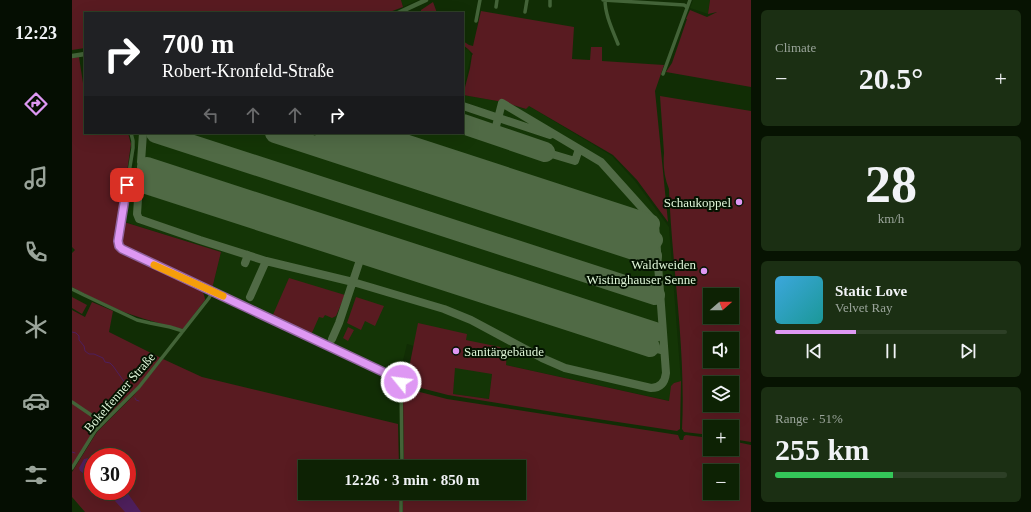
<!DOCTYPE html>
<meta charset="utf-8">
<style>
:root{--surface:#0d2204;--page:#1b2f13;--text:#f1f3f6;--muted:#9aa49a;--line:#2d3f26;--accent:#de98f3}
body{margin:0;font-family:Georgia,serif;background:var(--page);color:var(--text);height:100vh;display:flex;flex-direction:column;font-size:15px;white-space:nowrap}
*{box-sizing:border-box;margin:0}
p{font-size:13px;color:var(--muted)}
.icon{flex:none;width:22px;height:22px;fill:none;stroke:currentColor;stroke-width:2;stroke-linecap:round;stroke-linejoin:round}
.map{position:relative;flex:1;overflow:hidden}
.sheet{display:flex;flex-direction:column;gap:10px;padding:10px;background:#071302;width:280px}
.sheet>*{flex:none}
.top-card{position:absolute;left:12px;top:12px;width:380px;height:122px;border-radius:0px;box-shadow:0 4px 16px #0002,0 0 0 1px var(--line);background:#202124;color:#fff;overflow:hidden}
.needle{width:26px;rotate:70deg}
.fabs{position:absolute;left:631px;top:288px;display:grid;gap:8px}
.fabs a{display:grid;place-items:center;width:36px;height:36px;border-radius:0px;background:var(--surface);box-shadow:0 4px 16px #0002,0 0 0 1px var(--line);font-size:20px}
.speed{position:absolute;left:12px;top:448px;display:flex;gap:8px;font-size:20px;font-weight:700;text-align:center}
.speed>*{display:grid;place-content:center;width:52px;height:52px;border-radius:50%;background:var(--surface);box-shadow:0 4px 16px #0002,0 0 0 1px var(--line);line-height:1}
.speed .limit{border:6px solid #d22;background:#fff;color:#111}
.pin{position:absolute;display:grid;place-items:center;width:34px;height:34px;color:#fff;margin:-17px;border-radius:8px;box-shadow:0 2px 6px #0006}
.me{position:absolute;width:44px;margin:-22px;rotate:299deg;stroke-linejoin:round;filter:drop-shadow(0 0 3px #0008)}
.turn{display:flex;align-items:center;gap:14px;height:84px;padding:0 12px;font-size:18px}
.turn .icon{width:52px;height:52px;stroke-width:2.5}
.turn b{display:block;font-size:28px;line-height:34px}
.lanes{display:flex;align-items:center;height:38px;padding:0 12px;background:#0003;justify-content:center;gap:20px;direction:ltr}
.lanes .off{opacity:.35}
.big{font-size:30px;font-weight:600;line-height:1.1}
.sheet .widget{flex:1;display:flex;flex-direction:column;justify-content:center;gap:6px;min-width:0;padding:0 14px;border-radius:6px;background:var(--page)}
.sheet .dial{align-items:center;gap:0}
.dial b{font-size:52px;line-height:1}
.song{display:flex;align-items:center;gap:12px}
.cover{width:48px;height:48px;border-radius:6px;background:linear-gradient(135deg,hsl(200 70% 55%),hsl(180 70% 35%))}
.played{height:4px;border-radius:2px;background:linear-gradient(90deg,var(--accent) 35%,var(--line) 35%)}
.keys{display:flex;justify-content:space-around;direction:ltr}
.heat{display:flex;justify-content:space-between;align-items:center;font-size:22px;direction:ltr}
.charge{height:6px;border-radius:3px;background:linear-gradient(90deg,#34c759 51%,var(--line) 0)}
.trip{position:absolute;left:226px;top:460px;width:228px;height:40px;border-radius:0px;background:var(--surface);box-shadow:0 4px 16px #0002,0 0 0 1px var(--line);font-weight:600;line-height:40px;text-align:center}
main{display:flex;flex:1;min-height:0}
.tab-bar{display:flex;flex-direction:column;width:72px;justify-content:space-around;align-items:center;background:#050e02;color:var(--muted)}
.tab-bar .icon{width:28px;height:28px}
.tab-bar .selected{color:var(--accent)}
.tab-bar b{font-size:18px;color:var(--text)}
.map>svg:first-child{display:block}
</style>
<main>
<nav class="tab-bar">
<b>12:23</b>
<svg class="icon selected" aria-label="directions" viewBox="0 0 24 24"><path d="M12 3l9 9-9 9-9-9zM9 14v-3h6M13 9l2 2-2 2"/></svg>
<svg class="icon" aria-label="music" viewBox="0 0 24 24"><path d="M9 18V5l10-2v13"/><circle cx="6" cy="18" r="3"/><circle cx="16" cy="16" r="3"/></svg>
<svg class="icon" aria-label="phone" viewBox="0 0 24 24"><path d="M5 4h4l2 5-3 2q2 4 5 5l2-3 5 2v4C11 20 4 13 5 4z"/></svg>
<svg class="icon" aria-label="climate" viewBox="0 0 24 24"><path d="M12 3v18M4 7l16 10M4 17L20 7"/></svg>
<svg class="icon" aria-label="car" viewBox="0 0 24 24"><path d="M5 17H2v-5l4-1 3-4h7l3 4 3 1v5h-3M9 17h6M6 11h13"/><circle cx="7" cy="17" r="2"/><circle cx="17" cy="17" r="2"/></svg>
<svg class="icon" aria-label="filters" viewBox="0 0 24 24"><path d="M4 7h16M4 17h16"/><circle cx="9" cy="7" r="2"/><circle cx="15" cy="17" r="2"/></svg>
</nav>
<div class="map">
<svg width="679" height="512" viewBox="0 0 679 512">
<rect width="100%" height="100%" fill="#112d05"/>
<path fill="#143506" d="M329 0H346L331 7Z
M621 0H638L636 14 618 8Z
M396 49 399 55 391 93V50Z
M391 95 431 102 453 109 457 106 540 156 563 181 597 227 609 381 602 383 598 401 434 365 420 374 417 399 380 394 382 378 381 376 339 360 342 346 335 344 327 377 140 289 149 252 53 222 65 150 60 133H391Z"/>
<path fill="#591b21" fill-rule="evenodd" d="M0 0H329L331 7 315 13H13V48L0 50Z
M638 0H679V87L594 72 600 63 615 19H614L618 10 635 17 645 12 636 14Z
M361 2 365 13H361L360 11 349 13V10Z
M409 11 502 27 500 59 518 60 519 47H530V61L592 65 583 91 596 222 565 180 541 155 457 106 454 109 431 102 391 95 398 68 400 55 401 54 396 49 391 45V41L397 45 401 46Z
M7 57 11 83H13V133H56L59 144 45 241 47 248 49 251 125 286C130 289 133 295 133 300L111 329C85 323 58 316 34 304 22 299 11 293 0 287V253L3 250 0 247V58Z
M588 96 679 111V442L660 439V427H638V435L612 432 610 429C614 348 600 268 597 189 592 177 591 165 592 153ZM638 295H660V317H638ZM638 339H660V361H638ZM638 383H660V405H638Z
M52 222 149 252 140 289 52 247C47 240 51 230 52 222Z
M217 278 273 295 264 316 260 318 253 315 251 318 247 317 239 335 200 317Z
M0 297 15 305 10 314 0 308Z
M284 297 312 306 303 326 293 321 289 330 275 323Z
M20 302 41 311 37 332 89 358 67 386 31 422 0 465V310L13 317Z
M346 323 395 334 394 340 428 347C433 352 435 357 434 365L597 401 599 386 602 383 609 381 608 429 605 431 506 416 376 395 345 387 332 382 331 379 333 368H337ZM383 368 420 374 417 399 381 394Z
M276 327 282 330 276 341 271 338Z
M91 359 130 377 326 424 327 467H233V493H327L328 512H13L0 497V472L25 432 62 395ZM21 457H55V491H47L40 498 32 491H21V481L8 471 16 458 21 461Z
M332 386 344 391 375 399 606 435 608 440H611L612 436 614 435 638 438V449H660V441L679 445V512H331V493H447V467H332L331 389ZM638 471H660V493H638Z"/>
<path fill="#4e1f5c" d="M16 458 21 461V481L8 471 7 468 12 459Z
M51 491H54L69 512H53L43 501 44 498Z"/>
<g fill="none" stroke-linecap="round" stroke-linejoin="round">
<path stroke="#4e1f5c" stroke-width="1" d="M0 332 4 333 7 336V340L12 346 13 351 17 354H22L31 358 33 362 38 363 41 366 58 390
M63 398 64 400 67 401
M0 452 3 453"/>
<path stroke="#506a45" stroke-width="8" d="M391 106 478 135
M71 133 69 162 71 166 67 184 65 214 67 219 70 220 128 240 194 261 281 282 372 309 399 320 470 358 493 368 579 388C589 388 593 382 594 373L583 224 581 220 529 162 430 103 422 134
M473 152 503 161 507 149
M178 218 183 203
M494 228 501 199
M173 263 176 255
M178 297 194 261
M470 312 475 297
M260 339 267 323 290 254
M578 347 592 351"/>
<path stroke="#506a45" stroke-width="20" d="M391 124 473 152
M84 133 583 295
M203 133 580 256
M253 133 581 240
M299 133 578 224
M75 167 583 332
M71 183 578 347"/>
<path stroke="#436338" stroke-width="3.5" d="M531 0 612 5 615 7
M533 0C533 15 541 31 546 44
M478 6V0
M424 7 425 0
M453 12 455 0
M404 21 408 0
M591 74 618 0
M59 133 61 141V148L46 241 48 248 55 252 328 380 329 382 330 467
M0 289 12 295 65 320 78 323 98 327 111 331
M0 402 31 423
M0 468 23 431 67 387 137 298 140 292
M329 493V512"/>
<path stroke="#436338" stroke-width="4.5" d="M326 13 354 0
M0 56 13 54"/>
</g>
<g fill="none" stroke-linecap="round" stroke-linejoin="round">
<defs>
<path id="route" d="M55 185 46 241 47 246 50 249 305 369 328 380 329 382"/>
</defs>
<use href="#route" stroke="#90639e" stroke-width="10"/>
<use href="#route" stroke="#de98f3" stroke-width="7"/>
<path stroke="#f59e0b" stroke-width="7" d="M82 265 151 296"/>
</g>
<g fill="#de98f3" stroke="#041301" stroke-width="1.5">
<circle cx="667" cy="202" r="4"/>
<circle cx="632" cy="271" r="4"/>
<circle cx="384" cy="351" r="4"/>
</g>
<g text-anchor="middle" stroke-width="4" stroke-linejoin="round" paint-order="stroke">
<g font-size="13" fill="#dff5d8" stroke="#041301" text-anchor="end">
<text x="659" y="207">Schaukoppel</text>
<text x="624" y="269">Waldweiden<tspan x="624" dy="15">Wistinghauser Senne</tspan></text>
<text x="392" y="356" text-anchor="start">Sanitärgebäude</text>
</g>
<g font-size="13" fill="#dff5d8" stroke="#041301">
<text transform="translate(47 392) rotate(-49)" y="5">Bokelfenner Straße</text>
</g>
</g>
</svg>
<div class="fabs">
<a><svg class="needle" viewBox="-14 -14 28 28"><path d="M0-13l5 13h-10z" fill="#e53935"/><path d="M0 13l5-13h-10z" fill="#9aa49a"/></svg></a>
<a><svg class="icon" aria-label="sound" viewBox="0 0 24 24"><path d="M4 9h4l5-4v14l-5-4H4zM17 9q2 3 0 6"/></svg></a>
<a><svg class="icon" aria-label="layers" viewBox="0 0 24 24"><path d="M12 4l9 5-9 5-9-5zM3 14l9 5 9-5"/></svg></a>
<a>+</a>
<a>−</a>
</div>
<div class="speed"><div class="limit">30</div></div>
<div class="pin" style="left:55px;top:185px;background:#d93025"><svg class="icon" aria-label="arrive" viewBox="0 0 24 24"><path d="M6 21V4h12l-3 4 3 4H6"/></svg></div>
<svg class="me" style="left:329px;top:382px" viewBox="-20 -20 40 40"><circle r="17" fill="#de98f3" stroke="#fff" stroke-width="3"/><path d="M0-11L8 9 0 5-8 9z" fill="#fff"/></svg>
<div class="trip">12:26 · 3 min · 850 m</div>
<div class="top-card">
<div class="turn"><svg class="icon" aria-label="right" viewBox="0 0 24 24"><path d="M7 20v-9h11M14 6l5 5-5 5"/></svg><div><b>700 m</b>Robert-Kronfeld-Straße</div></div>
<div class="lanes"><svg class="icon off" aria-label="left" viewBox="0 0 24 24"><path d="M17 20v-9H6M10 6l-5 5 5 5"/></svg><svg class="icon off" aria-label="ahead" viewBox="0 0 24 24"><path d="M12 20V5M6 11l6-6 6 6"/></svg><svg class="icon off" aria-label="ahead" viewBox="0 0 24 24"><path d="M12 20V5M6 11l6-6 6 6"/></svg><svg class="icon" aria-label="right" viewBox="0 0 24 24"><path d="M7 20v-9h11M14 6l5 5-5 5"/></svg></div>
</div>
</div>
<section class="sheet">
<div class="widget"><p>Climate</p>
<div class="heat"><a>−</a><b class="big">20.5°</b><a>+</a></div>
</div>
<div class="widget dial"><b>28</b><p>km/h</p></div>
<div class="widget">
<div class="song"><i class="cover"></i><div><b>Static Love</b><p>Velvet Ray</p></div></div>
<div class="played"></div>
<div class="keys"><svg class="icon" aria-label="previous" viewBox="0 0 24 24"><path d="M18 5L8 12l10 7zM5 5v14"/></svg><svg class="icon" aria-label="pause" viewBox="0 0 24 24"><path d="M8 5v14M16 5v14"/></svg><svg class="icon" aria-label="next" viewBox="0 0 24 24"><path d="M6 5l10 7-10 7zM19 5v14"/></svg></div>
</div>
<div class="widget"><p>Range · 51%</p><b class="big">255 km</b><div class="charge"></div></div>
</section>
</main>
